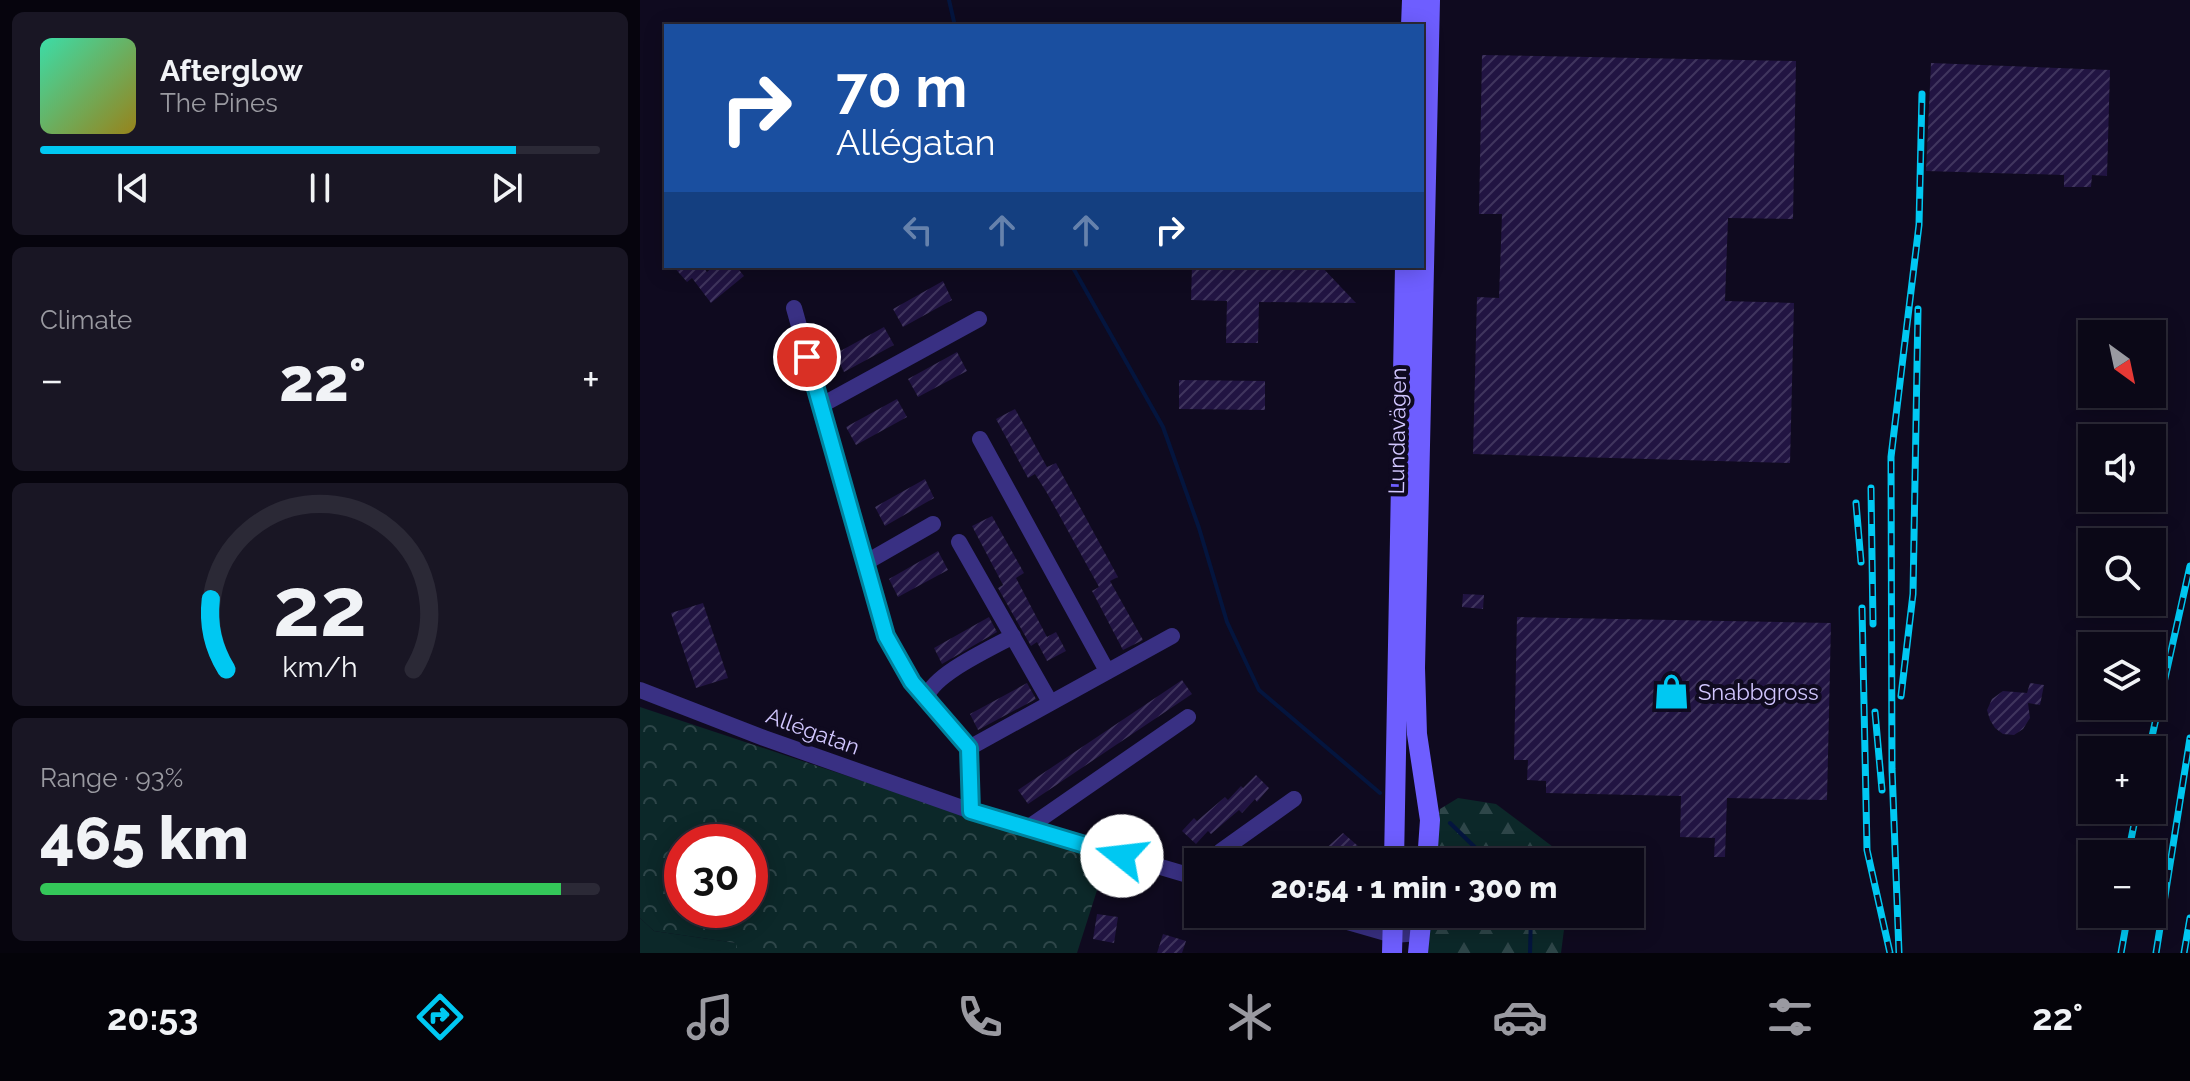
<!DOCTYPE html>
<meta charset="utf-8">
<style>
:root{--surface:#0b0817;--page:#191624;--text:#f1f3f6;--muted:#9a9aa1;--line:#2b2936;--accent:#00c8f2}
body{margin:0;font-family:Raleway,sans-serif;background:var(--page);color:var(--text);height:100vh;display:flex;flex-direction:column;font-size:30px;white-space:nowrap}
*{box-sizing:border-box;margin:0}
p{font-size:26px;color:var(--muted)}
.icon{flex:none;width:44px;height:44px;fill:none;stroke:currentColor;stroke-width:2;stroke-linecap:round;stroke-linejoin:round}
.map{position:relative;flex:1;overflow:hidden}
.side{display:flex;flex-direction:column;gap:12px;padding:12px;background:#06040d;width:640px}
.side>*{flex:none}
.banner{position:absolute;left:24px;top:24px;width:760px;height:244px;border-radius:0px;box-shadow:0 4px 20px #0003,0 0 0 2px var(--line);background:#1a4fa0;color:#fff;overflow:hidden}
.needle{width:52px;rotate:147deg}
.buttons{position:absolute;left:1438px;top:320px;display:grid;gap:16px}
.buttons a{display:grid;place-items:center;width:88px;height:88px;border-radius:0px;background:var(--surface);box-shadow:0 4px 20px #0003,0 0 0 2px var(--line);font-size:40px}
.speed{position:absolute;left:24px;top:824px;display:flex;gap:16px;font-size:40px;font-weight:700;text-align:center}
.speed>*{display:grid;place-content:center;width:104px;height:104px;border-radius:50%;background:var(--surface);box-shadow:0 4px 20px #0003,0 0 0 2px var(--line);line-height:1}
.speed .limit{border:12px solid #d22;background:#fff;color:#111}
.pin{position:absolute;display:grid;place-items:center;width:68px;height:68px;color:#fff;margin:-34px;border:4px solid #fff;border-radius:50%;box-shadow:0 2px 8px #0007}
.me{position:absolute;width:88px;margin:-44px;rotate:286deg;stroke-linejoin:round;filter:drop-shadow(0 0 6px #0008)}
.turn{display:flex;align-items:center;gap:28px;height:168px;padding:0 40px;font-size:36px}
.turn .icon{width:104px;height:104px;stroke-width:2.5}
.turn b{display:block;font-size:56px;line-height:68px}
.lanes{display:flex;align-items:center;height:76px;padding:0 40px;background:#0003;justify-content:center;gap:40px;direction:ltr}
.lanes .off{opacity:.35}
.big{font-size:60px;font-weight:800;line-height:1.1}
.side .tile{flex:1;display:flex;flex-direction:column;justify-content:center;gap:12px;min-width:0;padding:0 28px;border-radius:12px;background:var(--page)}
.side .dial{align-items:center;gap:0}
.dial svg{height:208px;overflow:visible;fill:none;stroke:var(--line);stroke-width:7;stroke-linecap:round;text-anchor:middle}
.dial text{fill:var(--text);stroke:none}
.song{display:flex;align-items:center;gap:24px}
.cover{width:96px;height:96px;border-radius:12px;background:linear-gradient(135deg,hsl(160 70% 55%),hsl(50 70% 35%))}
.played{height:8px;border-radius:4px;background:linear-gradient(90deg,var(--accent) 85%,var(--line) 85%)}
.keys{display:flex;justify-content:space-around;direction:ltr}
.heat{display:flex;justify-content:space-between;align-items:center;font-size:44px;direction:ltr}
.charge{height:12px;border-radius:6px;background:linear-gradient(90deg,#34c759 93%,var(--line) 0)}
.trip{position:absolute;left:544px;top:848px;width:460px;height:80px;border-radius:0px;background:var(--surface);box-shadow:0 4px 20px #0003,0 0 0 2px var(--line);font-weight:800;line-height:80px;text-align:center}
.dock{display:flex;height:128px;justify-content:space-around;align-items:center;background:#040309;color:var(--muted)}
.dock .icon{width:56px;height:56px}
.dock .selected{color:var(--accent)}
.dock b{font-size:36px;color:var(--text)}
main{display:flex;flex:1;min-height:0}
.map>svg:first-child{display:block}
</style>
<main>
<section class="side">
<div class="tile">
<div class="song"><i class="cover"></i><div><b>Afterglow</b><p>The Pines</p></div></div>
<div class="played"></div>
<div class="keys"><svg class="icon" aria-label="previous" viewBox="0 0 24 24"><path d="M18 5L8 12l10 7zM5 5v14"/></svg><svg class="icon" aria-label="pause" viewBox="0 0 24 24"><path d="M8 5v14M16 5v14"/></svg><svg class="icon" aria-label="next" viewBox="0 0 24 24"><path d="M6 5l10 7-10 7zM19 5v14"/></svg></div>
</div>
<div class="tile"><p>Climate</p>
<div class="heat"><a>−</a><b class="big">22°</b><a>+</a></div>
</div>
<div class="tile dial"><svg viewBox="0 0 100 80">
<path d="M14 69A42 42 0 1 1 86 69"/>
<path d="M14 69A42 42 0 0 1 8 42" stroke="#00c8f2"/>
<text x="50" y="56" font-size="32" font-weight="700">22</text>
<text x="50" y="72" font-size="11">km/h</text>
</svg></div>
<div class="tile"><p>Range · 93%</p><b class="big">465 km</b><div class="charge"></div></div>
</section>
<div class="map">
<svg width="1550" height="953" viewBox="0 0 1550 953">
<defs>
<pattern id="forest-firs" width="22" height="20" patternUnits="userSpaceOnUse" patternTransform="scale(2)"><rect width="22" height="20" fill="#0c2829"/><path d="M5 1l3.5 6h-7zM16 11l3.5 6h-7z" fill="#2e4649"/></pattern>
<pattern id="park-crowns" width="20" height="18" patternUnits="userSpaceOnUse" patternTransform="scale(2)"><rect width="20" height="18" fill="#0c2829"/><path d="M2 6a3 3 0 1 1 6 0M12 15a3 3 0 1 1 6 0" fill="none" stroke="#2e4649"/></pattern>
<pattern id="building-hatch" width="6" height="6" patternUnits="userSpaceOnUse" patternTransform="scale(2)"><rect width="6" height="6" fill="#211442"/><path d="M-1 1l2-2M0 6l6-6M5 7l2-2" fill="none" stroke="#40355e"/></pattern>
</defs>
<rect width="100%" height="100%" fill="#0f0a1f"/>
<path fill="#0c2829" d="M0 918 14 931 97 943 96 953H0Z"/>
<path fill="url(#forest-firs)" d="M818 798 856 804 925 856V862H792L800 809Z
M787 914H926L921 953H785Z"/>
<path fill="url(#park-crowns)" fill-rule="evenodd" d="M0 707 466 862 437 953H96V943L14 931 0 918ZM42 842H110V910H42Z"/>
<g fill="none" stroke-linecap="round" stroke-linejoin="round">
<path stroke="#04153e" stroke-width="4" d="M309 0 315 26
M432 266 523 427 559 528 587 622 619 690 740 793
M810 823 850 862
M890 953 891 914"/>
</g>
<path fill="url(#building-hatch)" d="M842 55 1156 61 1153 219 1088 218 1085 301 1154 303 1150 463 833 454 837 297 859 298 862 214H839Z
M1291 63 1470 70 1467 176 1452 175 1451 187H1424V175L1286 171Z
M33 266H67L64 268 67 272 74 266H96L104 276 71 303 52 278 47 282Z
M552 266H681L716 303 619 302 618 343H586L587 301 551 300Z
M303 281 312 300 263 327 253 309Z
M244 327 254 345 204 372 195 354Z
M317 352 327 371 278 397 268 379Z
M539 380 625 381V410L539 409Z
M257 399 267 417 216 445 206 427Z
M375 409 407 467 416 463 478 577 470 581 503 640 483 650 452 591 459 587 407 493 395 474 388 478 356 419Z
M285 479 294 498 245 526 235 507Z
M352 516 384 573 376 578 407 637 416 632 426 651 407 661 397 642 391 646 358 588 363 585 332 526Z
M298 551 308 570 258 597 249 579Z
M823 594 844 595 843 609 822 607Z
M63 603 88 678 56 688 31 613Z
M349 617 357 632 302 664 294 648Z
M877 617 1191 623 1187 800 1087 798 1085 857H1074L1075 838 1040 837 1041 796 906 793V781L887 780 888 760H874Z
M542 680 552 694 388 804 378 790Z
M387 683 396 699 338 730 330 714Z
M1390 683 1404 685 1400 705 1388 703 1390 718 1383 729 1374 735 1363 734 1355 728 1350 720 1347 710 1352 699 1363 691 1387 693Z
M616 775 629 788 617 802 615 799 602 813 599 810 571 834 568 831 556 844 542 831 554 818 557 821 585 797 588 800 601 786 603 788Z
M703 833 718 846 703 862H671Z
M457 914 478 917 474 943 453 939Z
M523 934 546 941 542 953H517Z"/>
<g fill="none" stroke-linecap="round" stroke-linejoin="round">
<path stroke="#393083" stroke-width="16" d="M154 308 246 636 272 682 287 696
M180 406 339 319
M340 439 467 671
M319 542 410 702
M225 563 293 524
M0 690 124 738 331 811 558 878
M329 748 290 702 287 696C296 673 350 649 373 636
M331 811 329 748 532 636
M386 829 548 717
M581 851 654 799
M581 851 607 862
M680 914 753 935 780 933"/>
<path stroke="#6e5eff" stroke-width="20" d="M771 26 772 0
M754 862 765 266
M787 862 790 820 777 734 775 668 790 0
M752 953 753 914
M778 953 782 914"/>
<defs>
<path id="rail" d="M1231 488 1233 624
M1216 503 1221 562
M1222 608 1227 850 1250 953
M1261 696 1273 594 1278 309
M1235 712 1242 790
M1509 750 1550 566
M1512 782 1521 739
M1488 854 1497 810
M1259 953 1252 769 1251 457 1279 225 1282 94
M1481 953 1488 914
M1516 953 1550 738
M1544 953 1550 918"/>
</defs>
<use href="#rail" stroke="#00c8f2" stroke-width="7"/>
<use href="#rail" stroke="#0f0a1f" stroke-width="4" stroke-dasharray="12" stroke-linecap="butt"/>
</g>
<g fill="none" stroke-linecap="round" stroke-linejoin="round">
<defs>
<path id="route" d="M167 357 246 636 272 682 329 748 331 811 482 856"/>
</defs>
<use href="#route" stroke="#00829d" stroke-width="20"/>
<use href="#route" stroke="#00c8f2" stroke-width="14"/>
</g>
<defs>
<symbol id="shop-bare" viewBox="-9 -9 18 18"><path d="M-5-2.5h2.3a2.7 3.5 0 0 1 5.4 0H5L5.5 6h-11ZM-1.5-2.5h3a1.5 2.3 0 0 0-3 0Z" fill="#00c8f2" stroke="#0f0a1f" stroke-width="2.5" paint-order="stroke"/></symbol>
</defs>
<g fill-rule="evenodd">
<use href="#shop-bare" x="1006" y="666" width="51" height="51"/>
</g>
<g text-anchor="middle" stroke-width="8" stroke-linejoin="round" paint-order="stroke">
<g font-size="22" fill="#d2c7ff" stroke="#0f0a1f">
<text transform="translate(757 431) rotate(-89)" y="8">Lundavägen</text>
<text transform="translate(173 731) rotate(20)" y="8">Allégatan</text>
</g>
<g font-size="22" fill="#d2c7ff" stroke="#0f0a1f" text-anchor="start">
<text x="1058" y="700">Snabbgross</text>
</g>
</g>
</svg>
<div class="buttons">
<a><svg class="needle" viewBox="-14 -14 28 28"><path d="M0-13l5 13h-10z" fill="#e53935"/><path d="M0 13l5-13h-10z" fill="#9a9aa1"/></svg></a>
<a><svg class="icon" aria-label="sound" viewBox="0 0 24 24"><path d="M4 9h4l5-4v14l-5-4H4zM17 9q2 3 0 6"/></svg></a>
<a><svg class="icon" aria-label="search" viewBox="0 0 24 24"><circle cx="10" cy="10" r="6"/><path d="M15 15l6 6"/></svg></a>
<a><svg class="icon" aria-label="layers" viewBox="0 0 24 24"><path d="M12 4l9 5-9 5-9-5zM3 14l9 5 9-5"/></svg></a>
<a>+</a>
<a>−</a>
</div>
<div class="speed"><div class="limit">30</div></div>
<div class="pin" style="left:167px;top:357px;background:#d93025"><svg class="icon" aria-label="arrive" viewBox="0 0 24 24"><path d="M6 21V4h12l-3 4 3 4H6"/></svg></div>
<svg class="me" style="left:482px;top:856px" viewBox="-20 -20 40 40"><circle r="19" fill="#fff"/><path d="M0-13L10 11 0 6-10 11z" fill="#00c8f2"/></svg>
<div class="trip">20:54 · 1 min · 300 m</div>
<div class="banner">
<div class="turn"><svg class="icon" aria-label="right" viewBox="0 0 24 24"><path d="M7 20v-9h11M14 6l5 5-5 5"/></svg><div><b>70 m</b>Allégatan</div></div>
<div class="lanes"><svg class="icon off" aria-label="left" viewBox="0 0 24 24"><path d="M17 20v-9H6M10 6l-5 5 5 5"/></svg><svg class="icon off" aria-label="ahead" viewBox="0 0 24 24"><path d="M12 20V5M6 11l6-6 6 6"/></svg><svg class="icon off" aria-label="ahead" viewBox="0 0 24 24"><path d="M12 20V5M6 11l6-6 6 6"/></svg><svg class="icon" aria-label="right" viewBox="0 0 24 24"><path d="M7 20v-9h11M14 6l5 5-5 5"/></svg></div>
</div>
</div>
</main>
<nav class="dock">
<b>20:53</b>
<svg class="icon selected" aria-label="directions" viewBox="0 0 24 24"><path d="M12 3l9 9-9 9-9-9zM9 14v-3h6M13 9l2 2-2 2"/></svg>
<svg class="icon" aria-label="music" viewBox="0 0 24 24"><path d="M9 18V5l10-2v13"/><circle cx="6" cy="18" r="3"/><circle cx="16" cy="16" r="3"/></svg>
<svg class="icon" aria-label="phone" viewBox="0 0 24 24"><path d="M5 4h4l2 5-3 2q2 4 5 5l2-3 5 2v4C11 20 4 13 5 4z"/></svg>
<svg class="icon" aria-label="climate" viewBox="0 0 24 24"><path d="M12 3v18M4 7l16 10M4 17L20 7"/></svg>
<svg class="icon" aria-label="car" viewBox="0 0 24 24"><path d="M5 17H2v-5l4-1 3-4h7l3 4 3 1v5h-3M9 17h6M6 11h13"/><circle cx="7" cy="17" r="2"/><circle cx="17" cy="17" r="2"/></svg>
<svg class="icon" aria-label="filters" viewBox="0 0 24 24"><path d="M4 7h16M4 17h16"/><circle cx="9" cy="7" r="2"/><circle cx="15" cy="17" r="2"/></svg>
<b>22°</b>
</nav>
